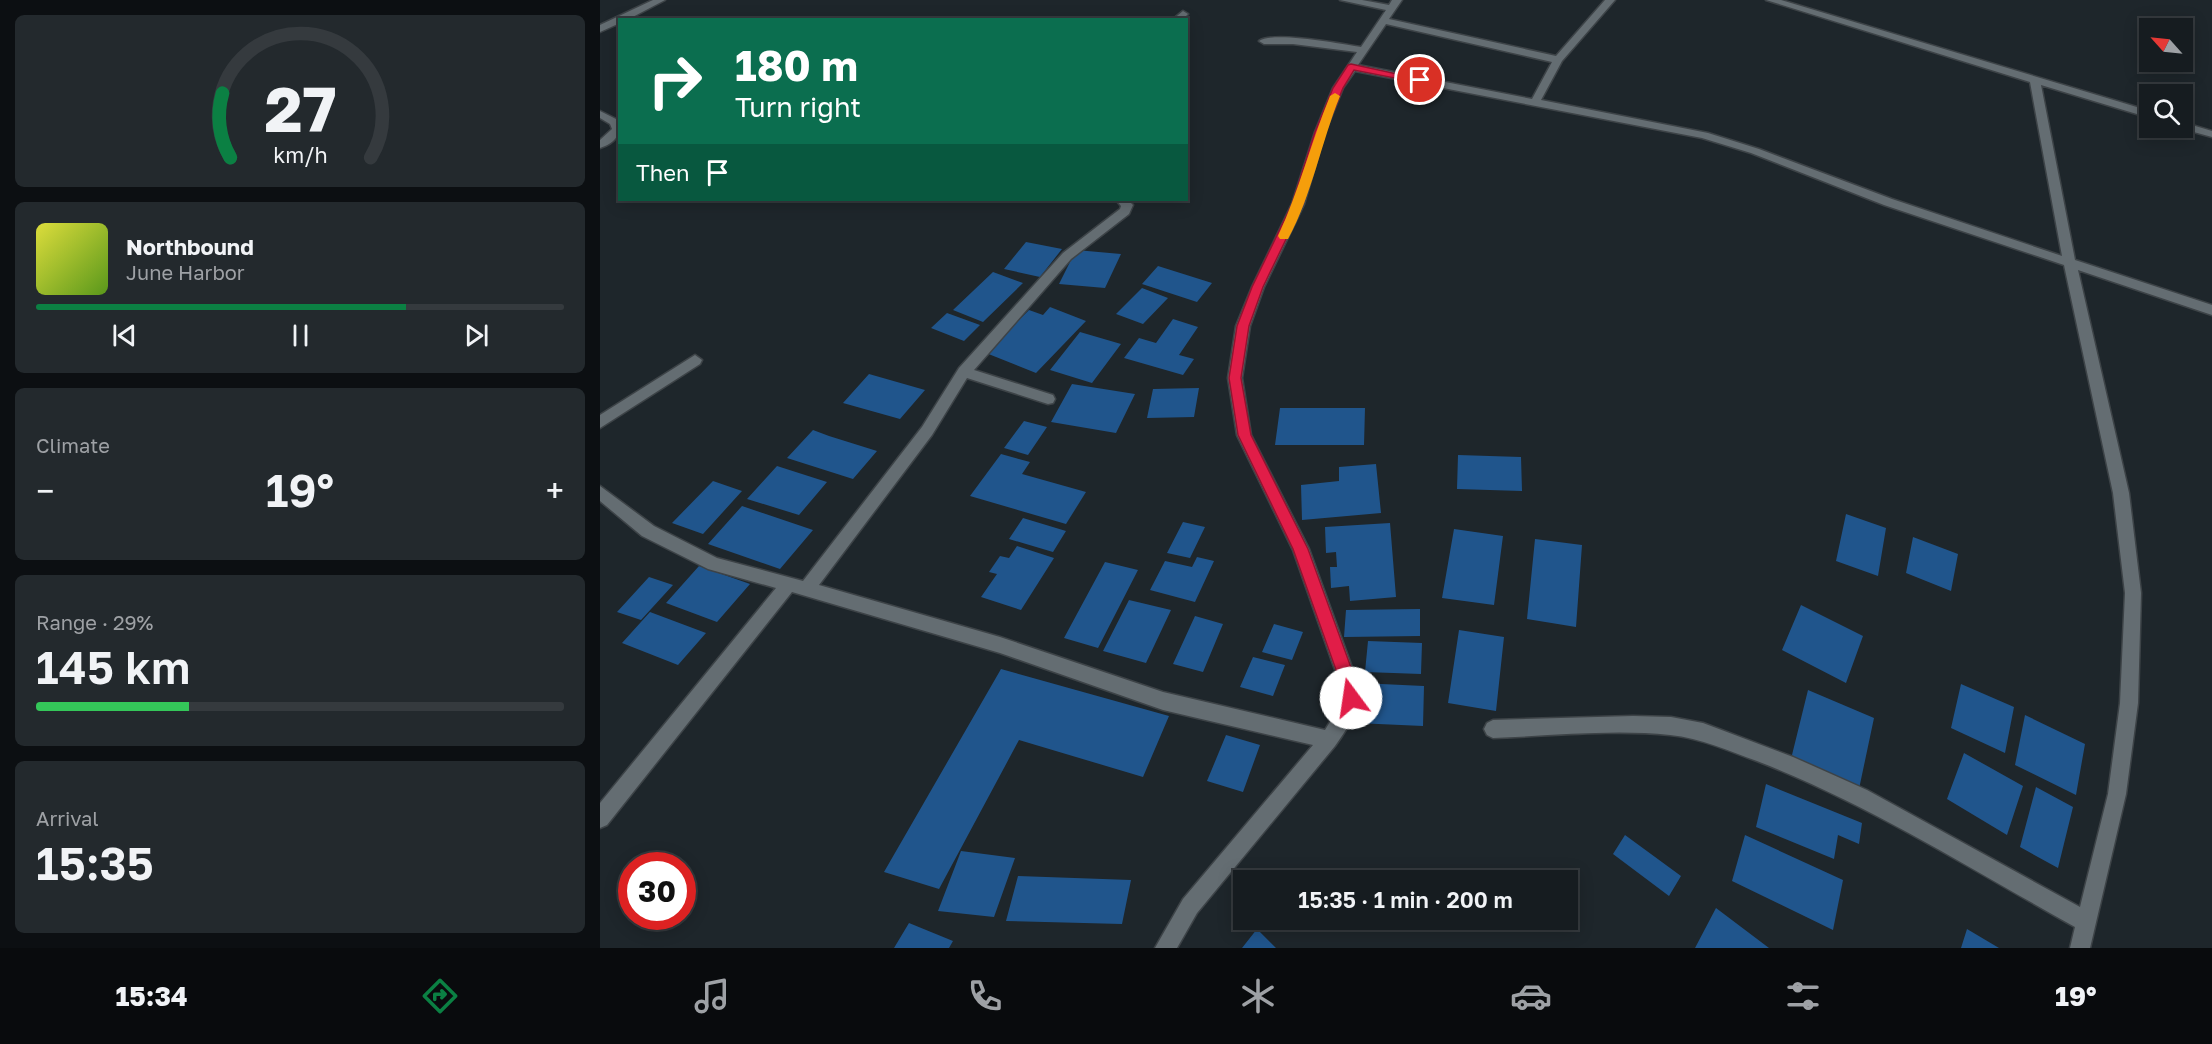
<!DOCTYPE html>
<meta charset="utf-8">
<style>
:root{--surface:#161c20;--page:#23292d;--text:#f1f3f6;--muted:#9ea1a5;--line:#353a3e;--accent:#0b8043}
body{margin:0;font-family:"Golos Text",sans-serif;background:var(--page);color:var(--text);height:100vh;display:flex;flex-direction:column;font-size:22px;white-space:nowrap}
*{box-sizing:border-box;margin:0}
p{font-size:20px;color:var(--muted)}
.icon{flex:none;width:33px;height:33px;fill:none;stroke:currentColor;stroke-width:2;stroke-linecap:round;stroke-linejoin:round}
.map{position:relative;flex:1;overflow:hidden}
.panel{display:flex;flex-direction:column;gap:15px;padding:15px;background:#0c0f12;width:600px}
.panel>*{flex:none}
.banner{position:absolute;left:18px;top:18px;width:570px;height:183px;border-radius:0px;box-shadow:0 3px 15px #0003,0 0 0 2px var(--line);background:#0b6e4f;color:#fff;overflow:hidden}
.needle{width:39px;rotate:297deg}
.tools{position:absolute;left:1539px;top:18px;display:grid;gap:12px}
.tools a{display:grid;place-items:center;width:54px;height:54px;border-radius:0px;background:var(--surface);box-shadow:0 3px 15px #0003,0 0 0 2px var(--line);font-size:30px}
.speed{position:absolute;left:18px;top:852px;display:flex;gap:12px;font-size:30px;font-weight:700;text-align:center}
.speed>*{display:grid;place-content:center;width:78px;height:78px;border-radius:50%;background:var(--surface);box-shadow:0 3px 15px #0003,0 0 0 2px var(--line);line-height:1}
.speed .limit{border:9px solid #d22;background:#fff;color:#111}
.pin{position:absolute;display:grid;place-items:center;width:51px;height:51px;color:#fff;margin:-26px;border:3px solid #fff;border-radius:50%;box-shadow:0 2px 6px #0007}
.me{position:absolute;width:66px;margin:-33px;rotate:346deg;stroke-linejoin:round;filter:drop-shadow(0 0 4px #0008)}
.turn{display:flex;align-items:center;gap:21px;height:126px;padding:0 18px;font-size:27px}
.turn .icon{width:78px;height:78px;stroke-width:2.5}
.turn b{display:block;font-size:42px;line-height:51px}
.then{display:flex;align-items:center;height:57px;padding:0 18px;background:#0003;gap:12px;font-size:22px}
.big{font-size:45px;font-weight:600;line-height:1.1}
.panel .tile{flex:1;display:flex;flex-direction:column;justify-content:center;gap:9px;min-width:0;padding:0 21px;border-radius:9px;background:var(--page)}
.panel .dial{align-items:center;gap:0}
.dial svg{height:156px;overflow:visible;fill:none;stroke:var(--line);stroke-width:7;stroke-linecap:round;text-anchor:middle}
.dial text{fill:var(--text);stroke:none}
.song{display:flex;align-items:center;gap:18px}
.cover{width:72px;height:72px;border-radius:9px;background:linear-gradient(135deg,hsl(60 70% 55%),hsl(90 70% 35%))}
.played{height:6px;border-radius:3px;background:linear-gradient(90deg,var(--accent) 70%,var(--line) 70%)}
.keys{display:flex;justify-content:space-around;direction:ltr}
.heat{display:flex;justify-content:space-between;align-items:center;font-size:33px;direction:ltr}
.charge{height:9px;border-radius:4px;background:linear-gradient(90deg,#34c759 29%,var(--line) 0)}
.trip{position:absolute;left:633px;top:870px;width:345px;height:60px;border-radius:0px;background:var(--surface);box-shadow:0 3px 15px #0003,0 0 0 2px var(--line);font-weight:600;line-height:60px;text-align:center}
.dock{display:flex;height:96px;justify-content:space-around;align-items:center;background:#090b0d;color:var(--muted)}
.dock .icon{width:42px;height:42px}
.dock .current{color:var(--accent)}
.dock b{font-size:27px;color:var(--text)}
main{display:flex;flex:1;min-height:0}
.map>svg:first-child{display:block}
</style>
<main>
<section class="panel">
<div class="tile dial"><svg viewBox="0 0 100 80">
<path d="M14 69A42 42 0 1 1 86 69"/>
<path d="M14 69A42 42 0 0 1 10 36" stroke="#0b8043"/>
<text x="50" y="56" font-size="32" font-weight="700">27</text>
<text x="50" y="72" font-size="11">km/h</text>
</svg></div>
<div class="tile">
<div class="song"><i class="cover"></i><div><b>Northbound</b><p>June Harbor</p></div></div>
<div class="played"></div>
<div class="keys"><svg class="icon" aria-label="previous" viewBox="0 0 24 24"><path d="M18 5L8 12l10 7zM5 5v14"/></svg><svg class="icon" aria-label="pause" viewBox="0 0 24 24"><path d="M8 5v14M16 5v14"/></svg><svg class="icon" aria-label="next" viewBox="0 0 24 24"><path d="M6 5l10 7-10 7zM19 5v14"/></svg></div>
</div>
<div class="tile"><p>Climate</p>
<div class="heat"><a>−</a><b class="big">19°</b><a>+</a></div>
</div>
<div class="tile"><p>Range · 29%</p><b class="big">145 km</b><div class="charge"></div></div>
<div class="tile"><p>Arrival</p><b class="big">15:35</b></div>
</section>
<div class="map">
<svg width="1612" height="948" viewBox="0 0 1612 948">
<rect width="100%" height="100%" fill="#1e262b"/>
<path fill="#20558c" d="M426 242 462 249 440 277 404 269Z
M476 250 521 254 505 288 459 284Z
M558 266 612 283 597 302 542 284Z
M393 272 423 283 383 322 353 310Z
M542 288 568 298 543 324 516 314Z
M450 307 486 321 436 373 386 353 429 310 443 315Z
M347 313 380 325 364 341 331 328Z
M573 319 598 327 579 355 594 359 583 375 524 358 539 338 556 343Z
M480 332 521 344 492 383 450 370Z
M269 374 325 390 300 419 243 403Z
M472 384 535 394 516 433 451 422Z
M599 388 594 417 547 418 553 389Z
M680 408H765L764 445H675Z
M424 421 447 427 428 455 404 448Z
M213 430 229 436 277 451 253 479 187 458Z
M401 454 430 462 422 474 486 492 466 524 370 496Z
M858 455 921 457 922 491 857 489Z
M776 464 781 513 702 520 701 485 739 481V467Z
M177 466 227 482 199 515 147 499Z
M113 481 142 491 103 534 72 523Z
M142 506 213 530 180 569 108 544Z
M1246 514 1286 528 1278 576 1236 561Z
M423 518 466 531 453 552 409 539Z
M583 522 605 527 590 558 567 553Z
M790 523 796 597 750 601 749 586 731 588 730 567H737L736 552 726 553 725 527Z
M854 529 903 536 894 605 842 598Z
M1313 537 1358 554 1351 591 1306 573Z
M935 539 982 545 976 627 927 619Z
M417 546 454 558 421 610 381 597 397 574 389 572 400 556 409 558Z
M597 557 614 561 595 602 550 590 565 561 592 567Z
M505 562 538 570 498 648 464 638Z
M99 566 150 584 117 622 66 603Z
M49 577 73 585 41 620 17 612Z
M529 600 571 610 546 663 503 651Z
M1201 605 1263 636 1246 683 1182 650Z
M820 609V636L744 637 746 610Z
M50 612 106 633 78 665 22 643Z
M595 616 623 624 603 672 573 664Z
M674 624 703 632 692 660 662 652Z
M859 630 904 637 896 711 848 703Z
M768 641 822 643 821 674 765 672Z
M653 657 685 665 673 696 640 687Z
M401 669 569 716 543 777 419 740 339 889 284 872Z
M760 683 824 686 823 726 756 723Z
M1361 684 1414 707 1405 753 1351 728Z
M1208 690 1274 718 1259 789 1191 759Z
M1425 715 1485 744 1476 795 1415 765Z
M626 735 660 745 643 792 607 781Z
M1364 753 1423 786 1407 835 1347 799Z
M1166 784 1262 823 1259 844 1238 835 1234 859 1156 827Z
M1436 787 1473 807 1458 868 1420 847Z
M1025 835 1081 876 1069 896 1013 854Z
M1145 835 1243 880 1233 930 1132 881Z
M361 851 415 858 394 917 338 911Z
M418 876 531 880 522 924 406 921Z
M1116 908 1169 948H1095Z
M309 923 353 941 349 948H294Z
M657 929 676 948H642Z
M1367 929 1399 948H1361Z"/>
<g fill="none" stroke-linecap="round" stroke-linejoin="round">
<defs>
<path id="minor" d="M53 0H65L27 20H20V23L0 32V25Z
M740 0H762L789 5 792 0H802L789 19 956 56 1005 0H1015L962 61 941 100 1108 133 1159 149 1292 199 1462 256 1430 82 1166 0H1181L1550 111V118L1441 85 1475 260 1612 305V315L1478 270 1529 493 1541 593 1538 703 1526 794 1490 948H1470L1475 927C1371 869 1268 804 1157 761 1129 751 1101 738 1070 735 1012 729 951 736 893 738L887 735 884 729 887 723 893 720 1033 716 1071 717 1103 723 1193 757 1267 790 1480 907 1508 794 1520 703 1525 593 1513 493 1464 265 1284 205 1151 153 1102 138 755 71 743 88 725 132 704 204 664 287 650 326 642 378 651 435 709 549 758 684C760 708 749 727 735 746L597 913 577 948H555L583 899 713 745 563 710 400 653 192 592 7 825 0 828V803L176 588 108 569 42 536 0 501V486L54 526 117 558 203 581 322 427 359 368 463 253 520 209 521 206 516 200H528L533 205 529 214 471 259 374 370 453 395 455 399 453 403 448 404 367 378 332 435 219 585 400 637 563 692 725 730 739 707 740 684 693 550 637 435 628 378 636 326 652 287 692 204 715 132 733 88 757 52 693 44H664L659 41C673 31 741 44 761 47L786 10ZM786 24 952 62 932 99 758 65Z
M583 11 588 14 582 20H572Z
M0 111 20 121C20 136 15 143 0 148V140L12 129 10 124 0 118Z
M1582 122 1612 131V137L1579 128H1582Z
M95 355 102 360 100 364 0 428V415Z"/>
</defs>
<use href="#minor" stroke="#3d4347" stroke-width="3"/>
<use href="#minor" fill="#646d72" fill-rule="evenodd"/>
</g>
<path fill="#e11d48" stroke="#92132f" stroke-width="1.5" d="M751 64 825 80 820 83 754 70 743 88 725 132 703 204 663 287 649 326 641 378 651 435 708 549 757 684 759 698 757 704 751 706 746 704 741 684 693 549 638 435 629 378 637 326 652 287 692 204 715 132 733 88 748 65Z"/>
<path fill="#f59e0b" d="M735 93 740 96C721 143 712 195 688 239H680L678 236C699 191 711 142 730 96Z"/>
</svg>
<div class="tools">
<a><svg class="needle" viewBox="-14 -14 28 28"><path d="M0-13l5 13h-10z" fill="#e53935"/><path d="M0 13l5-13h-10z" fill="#9ea1a5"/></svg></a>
<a><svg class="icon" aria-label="search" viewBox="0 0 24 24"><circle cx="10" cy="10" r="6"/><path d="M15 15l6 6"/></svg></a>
</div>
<div class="speed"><div class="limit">30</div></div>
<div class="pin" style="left:820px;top:80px;background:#d93025"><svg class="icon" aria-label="arrive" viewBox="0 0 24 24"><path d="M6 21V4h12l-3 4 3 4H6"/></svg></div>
<svg class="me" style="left:751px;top:698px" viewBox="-20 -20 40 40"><circle r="19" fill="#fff"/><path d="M0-13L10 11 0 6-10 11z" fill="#e11d48"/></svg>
<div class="trip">15:35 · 1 min · 200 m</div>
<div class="banner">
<div class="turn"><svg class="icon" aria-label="right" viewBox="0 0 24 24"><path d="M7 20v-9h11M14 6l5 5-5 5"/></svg><div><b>180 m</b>Turn right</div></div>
<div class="then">Then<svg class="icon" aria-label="arrive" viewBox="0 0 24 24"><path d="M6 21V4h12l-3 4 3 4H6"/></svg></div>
</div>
</div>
</main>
<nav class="dock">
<b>15:34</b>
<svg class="icon current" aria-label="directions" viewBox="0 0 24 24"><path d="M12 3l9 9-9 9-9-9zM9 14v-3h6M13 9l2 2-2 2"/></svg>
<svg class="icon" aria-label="music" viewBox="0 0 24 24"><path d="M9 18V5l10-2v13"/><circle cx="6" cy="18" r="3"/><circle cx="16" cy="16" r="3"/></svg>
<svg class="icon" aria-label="phone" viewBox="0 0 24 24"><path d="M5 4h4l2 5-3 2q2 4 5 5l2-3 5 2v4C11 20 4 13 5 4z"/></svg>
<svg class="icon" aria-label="climate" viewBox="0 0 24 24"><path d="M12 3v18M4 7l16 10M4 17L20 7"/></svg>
<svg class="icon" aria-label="car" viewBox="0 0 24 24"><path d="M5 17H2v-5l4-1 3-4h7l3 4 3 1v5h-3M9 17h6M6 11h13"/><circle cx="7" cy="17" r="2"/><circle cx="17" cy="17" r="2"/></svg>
<svg class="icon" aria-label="filters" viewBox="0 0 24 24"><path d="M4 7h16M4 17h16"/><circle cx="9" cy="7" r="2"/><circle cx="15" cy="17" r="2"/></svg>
<b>19°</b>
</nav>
